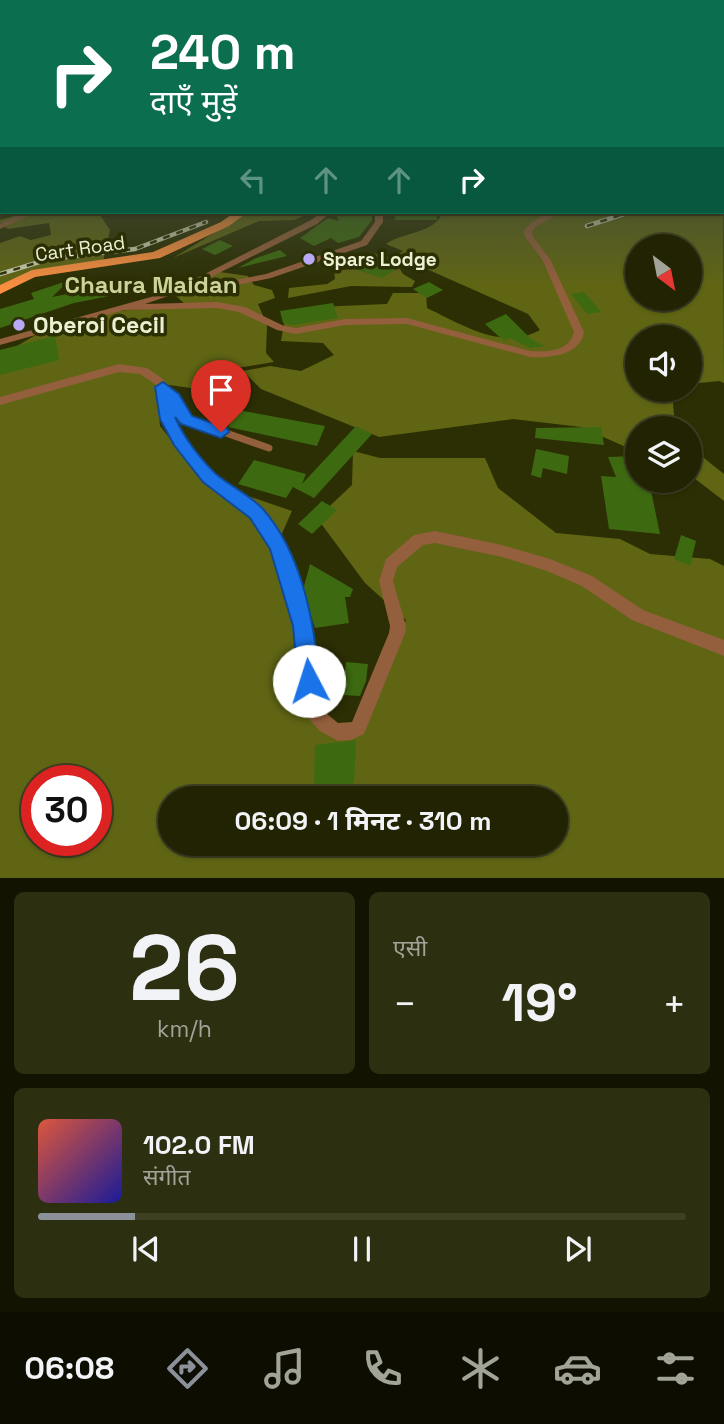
<!DOCTYPE html>
<html lang="hi">
<meta charset="utf-8">
<style>
:root{--surface:#212302;--page:#2d2f11;--text:#f1f3f6;--muted:#a2a499;--line:#3e4024;--accent:#8c9099}
body{margin:0;font-family:"Space Grotesk","Noto Sans Devanagari",sans-serif;background:var(--page);color:var(--text);height:100vh;display:flex;flex-direction:column;font-size:26px;white-space:nowrap}
*{box-sizing:border-box;margin:0}
p{font-size:23px;color:var(--muted)}
.icon{flex:none;width:38px;height:38px;fill:none;stroke:currentColor;stroke-width:2;stroke-linecap:round;stroke-linejoin:round}
.map{position:relative;height:878px;overflow:hidden}
.drawer{display:flex;flex-direction:column;gap:14px;padding:14px;background:#121301;flex:1}
.drawer>*{flex:none}
.hud{position:absolute;left:0px;top:0px;width:724px;height:214px;box-shadow:0 2px 5px #0004,0 0 0 2px var(--line);background:#0b6e4f;color:#fff;overflow:hidden}
.needle{width:46px;rotate:148deg}
.controls{position:absolute;left:625px;top:234px;display:grid;gap:14px}
.controls a{display:grid;place-items:center;width:77px;height:77px;border-radius:50%;background:var(--surface);box-shadow:0 2px 5px #0004,0 0 0 2px var(--line);font-size:35px}
.speed{position:absolute;left:21px;top:765px;display:flex;gap:14px;font-size:35px;font-weight:700;text-align:center}
.speed>*{display:grid;place-content:center;width:91px;height:91px;border-radius:50%;background:var(--surface);box-shadow:0 2px 5px #0004,0 0 0 2px var(--line);line-height:1}
.speed .limit{border:10px solid #d22;background:#fff;color:#111}
.pin{position:absolute;display:grid;place-items:center;width:60px;height:60px;color:#fff;margin:-72px -30px;border-radius:50% 50% 50% 0;rotate:-45deg;box-shadow:0 0 7px #0007}
.pin .icon{rotate:45deg}
.me{position:absolute;width:77px;margin:-38px;rotate:355deg;stroke-linejoin:round;filter:drop-shadow(0 0 5px #0008)}
.turn{display:flex;align-items:center;gap:24px;height:147px;padding:0 35px;font-size:32px}
.turn .icon{width:91px;height:91px;stroke-width:2.5}
.turn b{display:block;font-size:49px;line-height:60px}
.lanes{display:flex;align-items:center;height:66px;padding:0 35px;background:#0003;justify-content:center;gap:35px;direction:ltr}
.lanes .off{opacity:.35}
.big{font-size:52px;font-weight:700;line-height:1.1}
.drawer .card{flex:1;display:flex;flex-direction:column;justify-content:center;gap:10px;min-width:0;padding:0 24px;border-radius:10px;background:var(--page)}
.drawer .dial{align-items:center;gap:0}
.dial b{font-size:91px;line-height:1}
.song{display:flex;align-items:center;gap:21px}
.cover{width:84px;height:84px;border-radius:10px;background:linear-gradient(135deg,hsl(10 70% 55%),hsl(240 70% 35%))}
.played{height:7px;border-radius:4px;background:linear-gradient(90deg,var(--accent) 15%,var(--line) 15%)}
.keys{display:flex;justify-content:space-around;direction:ltr}
.heat{display:flex;justify-content:space-between;align-items:center;font-size:38px;direction:ltr}
.drawer .tiles{flex:1;display:grid;gap:14px;grid-template-columns:1fr 1fr}
.card:last-child{grid-column:span 2}
.trip{position:absolute;left:158px;top:786px;width:410px;height:70px;border-radius:35px;background:var(--surface);box-shadow:0 2px 5px #0004,0 0 0 2px var(--line);font-weight:700;line-height:70px;text-align:center}
.tabs{display:flex;height:112px;justify-content:space-around;align-items:center;background:#0d0e01;color:var(--muted)}
.tabs .icon{width:49px;height:49px}
.tabs .selected{color:var(--accent)}
.tabs b{font-size:32px;color:var(--text)}
.map>svg:first-child{display:block}
</style>
<div class="map">
<svg width="724" height="878" viewBox="0 0 724 878">
<rect width="100%" height="100%" fill="#2c2f03"/>
<path fill="#606514" fill-rule="evenodd" d="M723 164 724 383 719 381 690 384V338H637V390H672L675 429H637V452L581 427 513 419 379 437 261 389 243 371 270 366 301 371 334 355 323 343 281 341 285 318 317 307 387 304 393 293H426L427 308C463 325 502 351 540 330L528 314 411 262 398 266 403 274 415 281 412 287 351 286 288 298 289 288 327 284 335 279 334 271 382 266 403 251 386 244C404 231 433 235 443 212H723ZM637 247H690V299H637Z
M27 212H98L110 230 103 262C68 266 29 267 0 287V243L20 236 31 240 51 235 49 223 8 229 0 223V220Z
M232 212H313L294 220 259 221 173 258 237 219Z
M213 271 248 276 254 285 272 290 275 298 258 304 267 325 266 353 274 362 218 371 204 390 156 383 160 426 204 481 292 511 274 551 309 604 297 653 311 720 340 741 366 727 406 620 365 583 317 518 352 485 353 451 380 458H485L498 488 556 533 620 539 650 554 710 559 724 566V878H0V356L51 326 100 312 187 306 175 295 186 285ZM37 780H96V840H37ZM170 798H555V844H170Z
M690 447 724 474V501L690 475Z"/>
<path fill="#3d6a11" d="M335 212H372V220L359 237 338 243 331 238 314 246 300 238 328 218 339 221Z
M394 212H436L437 220H395Z
M220 240 233 246 215 255 202 249Z
M280 250 287 256 238 268 256 258Z
M370 252 380 255 406 263 382 278 345 266Z
M70 280 52 297 123 283 125 293 74 303 0 328V309L34 299 31 293Z
M429 282 443 290 427 298 413 289Z
M584 292 601 312 587 314 571 294Z
M333 303 338 318 293 325 283 323 280 311Z
M506 314 531 339 545 346 530 348 510 338 504 341 485 324Z
M55 336 59 360 0 375V350Z
M238 410 325 426 317 446 228 427Z
M356 426 372 434 314 498 293 487 286 498 238 484 254 460 306 474 302 484Z
M601 427 604 445 535 438 536 428Z
M536 449 569 456 567 474 543 468 541 478 531 475Z
M637 456V481H649L660 534 609 529 601 476 616 477 608 457Z
M322 501 337 510 312 534 298 524Z
M681 535 696 541 690 566 674 559Z
M310 564 353 589 350 597H345L349 623 315 628 303 590Z
M346 662 368 664 366 681 360 696 342 695Z
M356 740 354 783 314 790 315 745Z"/>
<g fill="none" stroke-linecap="round" stroke-linejoin="round">
<path stroke="#935f3d" stroke-width="5" d="M164 388 187 420 208 427"/>
<path stroke="#935f3d" stroke-width="7" d="M203 425 269 448"/>
<path fill="#935f3d" fill-rule="evenodd" d="M30 212H50L26 217 0 229V224L21 213Z
M322 212H331L317 224 185 290 266 274 361 241 375 222V212H383V222L367 245 271 278 184 296 181 295 180 292 145 304 217 302 245 307 284 326 296 328 345 319 407 318 530 351C547 352 569 352 574 332L542 259 525 237 524 231C532 219 548 212 562 212L535 227 532 231 533 237 550 259 584 332C580 356 549 358 530 357L407 324 345 325 296 334 277 330 239 312 217 308 124 310 0 345V339L151 297 191 281 311 220Z
M119 364 147 368 163 379 170 392 174 419 184 437 220 479 261 509 284 542 312 626 322 705 327 714 338 723 352 722 389 633 390 626 379 581 386 559 414 535 435 531 502 545 550 559 592 576 643 610 724 640V656L632 620 582 586 547 571 502 557 435 543 423 545 397 567 393 581 406 626 405 633 364 734 351 740 338 741 320 731 310 720 304 707 296 626 273 548 251 517 210 487 176 443 162 419 158 392 155 384 140 374 119 372 0 405V397Z"/>
<path fill="#fa8f41" fill-rule="evenodd" d="M235 212H248L229 226 160 258 35 277 0 294V285L32 270 153 252 221 222Z"/>
<defs>
<path id="rail" d="M587 226 630 212
M0 274 49 259 135 249 206 222"/>
</defs>
<use href="#rail" stroke="#cbcfaf" stroke-width="4.5"/>
<use href="#rail" stroke="#2c2f03" stroke-width="2.5" stroke-dasharray="7" stroke-linecap="butt"/>
</g>
<linearGradient id="sky" x2="0" y2="1"><stop stop-color="#181a02"/><stop offset="0.57" stop-color="#454d39"/><stop offset="1" stop-color="#454d39" stop-opacity="0"/></linearGradient>
<rect width="724" height="287" fill="url(#sky)"/>
<path fill="#1a73e8" stroke="#114b97" stroke-width="2" d="M163 382 179 394 192 416 227 428 229 432 221 438 181 424 175 417C183 436 200 459 216 474 230 486 250 495 263 509 303 555 314 623 320 681L317 689 309 692 301 689 298 681 293 626 270 549 250 518 203 482 174 445 160 419 155 387Z"/>
<g fill="#baaaf6" stroke="#2c2f03" stroke-width="2.5">
<circle cx="309" cy="259" r="7"/>
<circle cx="19" cy="325" r="7"/>
</g>
<g text-anchor="middle" stroke-width="7" stroke-linejoin="round" paint-order="stroke">
<g font-size="19" fill="#edf1d4" stroke="#2c2f03">
<text transform="translate(80 248) rotate(-8)" y="7">Cart Road</text>
</g>
<g font-size="19" font-weight="bold" fill="#edf1d4" stroke="#2c2f03" text-anchor="start">
<text x="323" y="266">Spars Lodge</text>
</g>
<g font-size="23" font-weight="bold" fill="#edf1d4" stroke="#2c2f03" text-anchor="start">
<text x="33" y="333">Oberoi Cecil</text>
</g>
<g font-size="24" font-weight="bold" fill="#ccd298" stroke="#2c2f03">
<text x="151" y="293">Chaura Maidan</text>
</g>
</g>
</svg>
<div class="controls">
<a><svg class="needle" viewBox="-14 -14 28 28"><path d="M0-13l5 13h-10z" fill="#e53935"/><path d="M0 13l5-13h-10z" fill="#a2a499"/></svg></a>
<a><svg class="icon" aria-label="sound" viewBox="0 0 24 24"><path d="M4 9h4l5-4v14l-5-4H4zM17 9q2 3 0 6"/></svg></a>
<a><svg class="icon" aria-label="layers" viewBox="0 0 24 24"><path d="M12 4l9 5-9 5-9-5zM3 14l9 5 9-5"/></svg></a>
</div>
<div class="speed"><div class="limit">30</div></div>
<div class="pin" style="left:221px;top:432px;background:#d93025"><svg class="icon" aria-label="arrive" viewBox="0 0 24 24"><path d="M6 21V4h12l-3 4 3 4H6"/></svg></div>
<svg class="me" style="left:309px;top:681px" viewBox="-20 -20 40 40"><circle r="19" fill="#fff"/><path d="M0-13L10 11 0 6-10 11z" fill="#1a73e8"/></svg>
<div class="trip">06:09 · 1 मिनट · 310 m</div>
<div class="hud">
<div class="turn"><svg class="icon" aria-label="right" viewBox="0 0 24 24"><path d="M7 20v-9h11M14 6l5 5-5 5"/></svg><div><b>240 m</b>दाएँ मुड़ें</div></div>
<div class="lanes"><svg class="icon off" aria-label="left" viewBox="0 0 24 24"><path d="M17 20v-9H6M10 6l-5 5 5 5"/></svg><svg class="icon off" aria-label="ahead" viewBox="0 0 24 24"><path d="M12 20V5M6 11l6-6 6 6"/></svg><svg class="icon off" aria-label="ahead" viewBox="0 0 24 24"><path d="M12 20V5M6 11l6-6 6 6"/></svg><svg class="icon" aria-label="right" viewBox="0 0 24 24"><path d="M7 20v-9h11M14 6l5 5-5 5"/></svg></div>
</div>
</div>
<section class="drawer">
<div class="tiles">
<div class="card dial"><b>26</b><p>km/h</p></div>
<div class="card"><p>एसी</p>
<div class="heat"><a>−</a><b class="big">19°</b><a>+</a></div>
</div>
<div class="card">
<div class="song"><i class="cover"></i><div><b>102.0 FM</b><p>संगीत</p></div></div>
<div class="played"></div>
<div class="keys"><svg class="icon" aria-label="previous" viewBox="0 0 24 24"><path d="M18 5L8 12l10 7zM5 5v14"/></svg><svg class="icon" aria-label="pause" viewBox="0 0 24 24"><path d="M8 5v14M16 5v14"/></svg><svg class="icon" aria-label="next" viewBox="0 0 24 24"><path d="M6 5l10 7-10 7zM19 5v14"/></svg></div>
</div>
</div>
</section>
<nav class="tabs">
<b>06:08</b>
<svg class="icon selected" aria-label="directions" viewBox="0 0 24 24"><path d="M12 3l9 9-9 9-9-9zM9 14v-3h6M13 9l2 2-2 2"/></svg>
<svg class="icon" aria-label="music" viewBox="0 0 24 24"><path d="M9 18V5l10-2v13"/><circle cx="6" cy="18" r="3"/><circle cx="16" cy="16" r="3"/></svg>
<svg class="icon" aria-label="phone" viewBox="0 0 24 24"><path d="M5 4h4l2 5-3 2q2 4 5 5l2-3 5 2v4C11 20 4 13 5 4z"/></svg>
<svg class="icon" aria-label="climate" viewBox="0 0 24 24"><path d="M12 3v18M4 7l16 10M4 17L20 7"/></svg>
<svg class="icon" aria-label="car" viewBox="0 0 24 24"><path d="M5 17H2v-5l4-1 3-4h7l3 4 3 1v5h-3M9 17h6M6 11h13"/><circle cx="7" cy="17" r="2"/><circle cx="17" cy="17" r="2"/></svg>
<svg class="icon" aria-label="filters" viewBox="0 0 24 24"><path d="M4 7h16M4 17h16"/><circle cx="9" cy="7" r="2"/><circle cx="15" cy="17" r="2"/></svg>
</nav>
